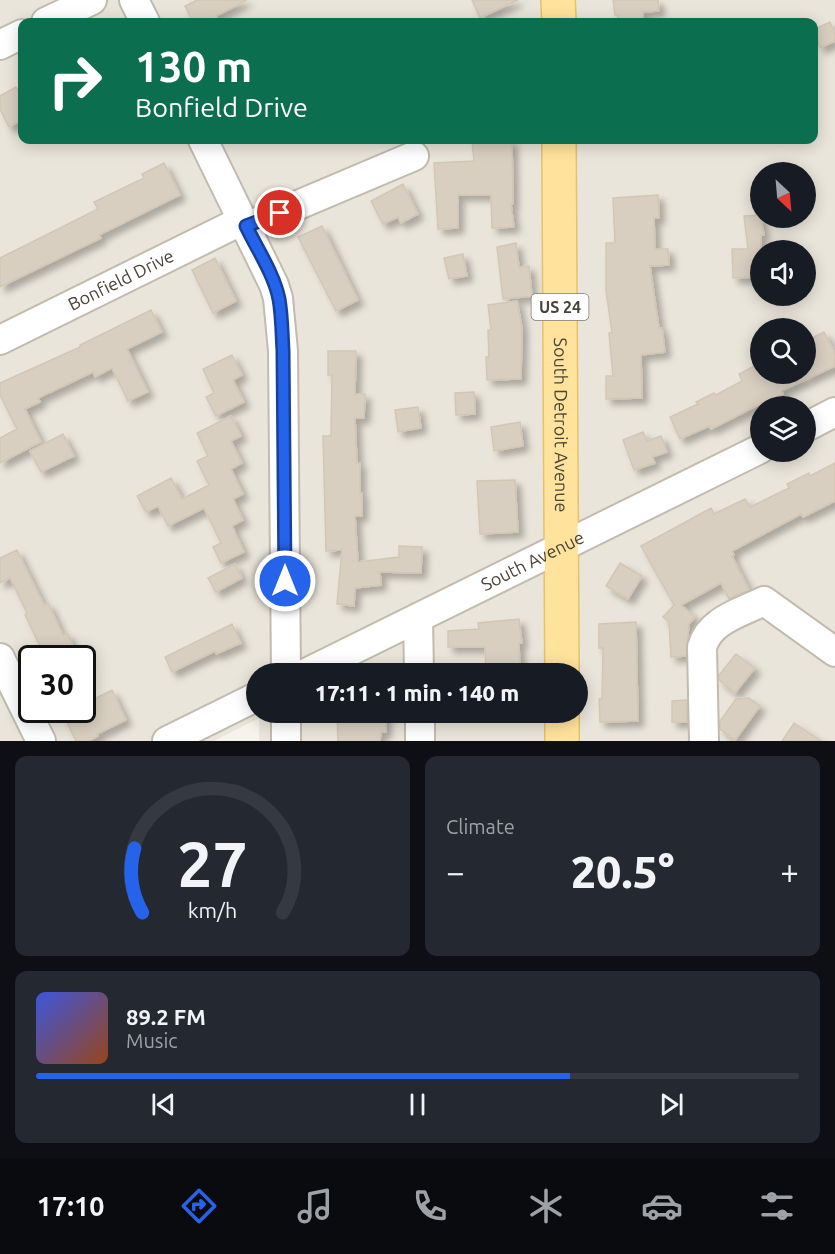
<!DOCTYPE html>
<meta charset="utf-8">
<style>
:root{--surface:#171b24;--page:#242831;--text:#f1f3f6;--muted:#9ea1a6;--line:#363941;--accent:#2563eb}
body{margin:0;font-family:Ubuntu,sans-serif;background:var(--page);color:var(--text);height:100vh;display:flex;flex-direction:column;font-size:22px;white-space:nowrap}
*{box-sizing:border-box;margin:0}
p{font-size:20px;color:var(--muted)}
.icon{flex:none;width:33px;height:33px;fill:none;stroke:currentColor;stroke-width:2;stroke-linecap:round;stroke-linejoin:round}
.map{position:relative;height:741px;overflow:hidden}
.panel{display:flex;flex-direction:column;gap:15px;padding:15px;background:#0d0f14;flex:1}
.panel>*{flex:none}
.top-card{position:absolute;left:18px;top:18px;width:800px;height:126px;border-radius:12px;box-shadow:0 3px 15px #0003;background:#0b6e4f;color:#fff;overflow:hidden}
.needle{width:39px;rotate:154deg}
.tools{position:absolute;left:750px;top:162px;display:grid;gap:12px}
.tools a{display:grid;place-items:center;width:66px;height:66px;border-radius:50%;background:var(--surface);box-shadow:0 3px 15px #0003;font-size:30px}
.speed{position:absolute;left:18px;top:645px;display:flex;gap:12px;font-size:30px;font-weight:700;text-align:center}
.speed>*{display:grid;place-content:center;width:78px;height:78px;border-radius:50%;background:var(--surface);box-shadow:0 3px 15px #0003;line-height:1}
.speed .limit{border:3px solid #111;border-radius:9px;background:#fff;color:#111}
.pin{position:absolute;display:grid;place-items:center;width:51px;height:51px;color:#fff;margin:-26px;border:3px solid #fff;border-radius:50%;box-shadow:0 2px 6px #0007}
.me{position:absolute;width:66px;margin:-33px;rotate:0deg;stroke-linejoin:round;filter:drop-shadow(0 0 4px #0008)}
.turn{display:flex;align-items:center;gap:21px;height:126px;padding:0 18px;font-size:27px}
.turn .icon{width:78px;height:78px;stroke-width:2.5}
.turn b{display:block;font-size:42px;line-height:51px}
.big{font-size:45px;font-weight:800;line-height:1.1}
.panel .widget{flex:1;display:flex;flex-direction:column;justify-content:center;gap:9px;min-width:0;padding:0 21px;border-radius:12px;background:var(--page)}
.panel .dial{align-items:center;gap:0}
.dial svg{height:156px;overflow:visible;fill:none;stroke:var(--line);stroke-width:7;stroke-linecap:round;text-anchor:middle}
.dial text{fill:var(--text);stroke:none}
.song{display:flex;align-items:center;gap:18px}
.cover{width:72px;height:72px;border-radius:9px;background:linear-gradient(135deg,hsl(230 70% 55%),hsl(20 70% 35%))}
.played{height:6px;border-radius:3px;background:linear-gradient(90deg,var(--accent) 70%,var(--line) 70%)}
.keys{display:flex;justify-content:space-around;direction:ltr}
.heat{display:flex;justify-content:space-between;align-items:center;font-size:33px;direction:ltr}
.panel .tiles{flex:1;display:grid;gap:15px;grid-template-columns:1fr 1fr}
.widget:last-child{grid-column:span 2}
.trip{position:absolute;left:246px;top:663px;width:342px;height:60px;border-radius:30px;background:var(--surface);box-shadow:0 3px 15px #0003;font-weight:800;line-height:60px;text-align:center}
.tab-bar{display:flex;height:96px;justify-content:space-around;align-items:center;background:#090b0e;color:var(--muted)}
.tab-bar .icon{width:42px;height:42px}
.tab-bar .selected{color:var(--accent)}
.tab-bar b{font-size:27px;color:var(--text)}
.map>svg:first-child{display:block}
</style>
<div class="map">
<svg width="835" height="741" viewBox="0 0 835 741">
<defs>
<filter id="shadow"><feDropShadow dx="5.5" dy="5.5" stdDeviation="3" flood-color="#0004"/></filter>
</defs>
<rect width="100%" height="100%" fill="#f6f3ec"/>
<path fill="#eae5da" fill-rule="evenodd" d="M0 0H835V741H259V718L214 741H0ZM22 22H813V140H22ZM760 172H806V218H760ZM760 250H806V296H760ZM760 328H806V374H760ZM760 406H806V452H760ZM32 658H82V710H32ZM256 674H578V712H256Z"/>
<path fill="#d8cfc1" stroke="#d3c7b4" stroke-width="1.5" filter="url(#shadow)" d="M197 0H247L216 16 219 22H193L185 6Z
M472 0H518L480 18Z
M613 0H658L659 11 643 12V22H618V15H615Z
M830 22 835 33V41L820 48 813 30Z
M16 87 22 100V120L9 127 0 109V96Z
M472 140H512L513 204H511L514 227 492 228 491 195H458V228L438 229 434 163 474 161Z
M164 163 180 195 99 235 101 238 0 287V258L98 209 94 202 144 178 142 174Z
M403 184 418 214 401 223 398 217 383 224 371 201Z
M658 195 659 218H654L655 249H668L669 265 650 266 659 328H662L665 352 641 355 642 398 606 399V376H613L609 333H612L606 290V243H615L613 198Z
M760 215 764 235H761L760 277 733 278 732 249H748L744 216Z
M322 226 358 300 336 311 298 237Z
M516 243 519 267 529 266 532 296 503 299 497 247Z
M463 254 467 276 449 279 444 258Z
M215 258 236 301 213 313 192 270Z
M517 301 522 328 521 379 487 380 486 357H489L488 330H491L488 305Z
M151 310 162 332 127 349 148 392 128 401 112 368 95 377 93 372 38 398 40 402 25 409 41 442 0 463V438L17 429 0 395V383L80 347V345Z
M824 332 835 353V366L781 391 783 394 764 404V402L711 429 709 426 680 439 670 417 698 404 696 402 714 393 716 395 742 381 739 374 760 363V374H806V341Z
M328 351H356L355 394H365L364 418H355L357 463H360V493H362V516H355L358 562 399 557V546L422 547 421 573 380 572 381 585 355 588 354 606 337 604 342 550 326 551 323 436H331L332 375H328Z
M232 355 242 375 233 380 244 402 216 416 206 397 214 393 203 369Z
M474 392 475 414 456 415 455 393Z
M418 407 421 428 398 432 395 410Z
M231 416 241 436 231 441 242 463 231 469 243 494 233 499 243 520 232 526 244 552 221 563 213 547 221 543 204 508 168 526 158 506 146 512 137 496 171 478 182 499 209 485 197 461 208 456 197 433Z
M520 422 523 446 494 451 491 427Z
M643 432 647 441 661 436 667 452 652 457 655 463 634 470 623 440Z
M63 434 74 456 41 472 30 451Z
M835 463V501L803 517 801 514 732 551 734 555 732 556 749 590 729 599 721 583 681 605 695 617 689 624 686 656 671 657 669 622 663 617 674 605 641 546 711 508 714 514 745 499 750 507 789 488 787 484 809 473 810 476Z
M515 480 518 532 480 534 477 481Z
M17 550 44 605 48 603 63 635 67 633 76 652 64 658H43L38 647 40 646 25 615 27 613 10 578 0 583V558Z
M620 563 642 576 628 599 606 586Z
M235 564 242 578 216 592 208 578Z
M519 619 522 643H519L520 674H486L485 647H448V631L479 629 478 623Z
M636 622 638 721 600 722 599 699H602L603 648H599V624Z
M232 624 241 643 216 654 215 651 172 672 165 657Z
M736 654 755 668 735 693 719 680V675Z
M112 690 126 720 97 734 98 736 89 741H76L63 714 73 710H82V705Z
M749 698 760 706 735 740 720 729V721L736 699Z
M687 700V722H672V701Z
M337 712H386V732H381L380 741H338Z
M794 723 821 741H782Z"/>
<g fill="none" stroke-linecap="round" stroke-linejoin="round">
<defs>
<g id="minor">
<path d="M134 0 145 22"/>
<path d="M46 22 92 0"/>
<path d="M0 45 22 34"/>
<path d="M203 140 274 285 278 298 283 351 286 674"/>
<path d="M246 227 414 156"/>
<path id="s1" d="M0 340 243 220"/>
<path d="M806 427 835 412"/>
<path d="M418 618 419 674"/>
<path d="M0 658 41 741"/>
<path id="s2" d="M304 674 760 449"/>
<path d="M286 712V741"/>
<path d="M420 712V741"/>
<path d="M167 741 256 697"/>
<path d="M704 741 702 647C710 620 740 613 764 601L835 652"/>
</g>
<g id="major">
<path d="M558 0 559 22"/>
<path id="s3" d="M559 140 562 674"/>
<path d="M562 741V712"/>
</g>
</defs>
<use href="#minor" stroke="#c2bbae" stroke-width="32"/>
<use href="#major" stroke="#e6c16a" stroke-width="36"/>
<use href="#minor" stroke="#fff" stroke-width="28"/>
<use href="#major" stroke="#ffe39c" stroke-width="33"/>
</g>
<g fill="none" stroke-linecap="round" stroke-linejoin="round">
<defs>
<path id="route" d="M280 213 246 226C257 249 274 274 279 299 282 316 282 334 283 351L285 581"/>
</defs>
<use href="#route" stroke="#184099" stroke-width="15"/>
<use href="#route" stroke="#2563eb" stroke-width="10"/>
</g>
<g text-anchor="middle" stroke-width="4.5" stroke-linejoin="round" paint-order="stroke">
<rect fill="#fff" stroke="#817c74" stroke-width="1.5" x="531.5" y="294" width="57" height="26" rx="4.5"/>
<g font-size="16" font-weight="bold" fill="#4b4439">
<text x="560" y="313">US 24</text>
</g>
<g font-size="18" fill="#4b4439" stroke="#fff">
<text dy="6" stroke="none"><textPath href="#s1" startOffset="135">Bonfield Drive</textPath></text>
<text dy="6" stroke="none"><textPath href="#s3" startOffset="285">South Detroit Avenue</textPath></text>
<text dy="6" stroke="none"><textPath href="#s2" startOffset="255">South Avenue</textPath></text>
</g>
</g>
</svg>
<div class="tools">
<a><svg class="needle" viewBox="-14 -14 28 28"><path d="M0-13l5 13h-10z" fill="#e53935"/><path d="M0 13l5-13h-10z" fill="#9ea1a6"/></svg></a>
<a><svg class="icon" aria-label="sound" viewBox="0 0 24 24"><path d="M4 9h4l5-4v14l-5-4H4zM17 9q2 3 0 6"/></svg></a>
<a><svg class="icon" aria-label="search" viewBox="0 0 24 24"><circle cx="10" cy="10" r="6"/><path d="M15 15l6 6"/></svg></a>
<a><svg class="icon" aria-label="layers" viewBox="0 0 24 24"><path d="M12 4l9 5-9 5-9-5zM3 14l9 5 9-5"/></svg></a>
</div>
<div class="speed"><div class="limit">30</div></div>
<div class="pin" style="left:280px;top:213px;background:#d93025"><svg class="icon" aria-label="arrive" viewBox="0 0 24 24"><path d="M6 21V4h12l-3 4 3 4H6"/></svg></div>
<svg class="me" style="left:285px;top:581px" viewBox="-20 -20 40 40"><circle r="17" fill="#2563eb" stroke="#fff" stroke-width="3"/><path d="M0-11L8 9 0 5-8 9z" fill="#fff"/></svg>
<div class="trip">17:11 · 1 min · 140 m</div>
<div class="top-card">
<div class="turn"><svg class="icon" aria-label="right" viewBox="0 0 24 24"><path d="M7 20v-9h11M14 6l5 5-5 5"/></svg><div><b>130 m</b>Bonfield Drive</div></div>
</div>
</div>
<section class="panel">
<div class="tiles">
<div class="widget dial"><svg viewBox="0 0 100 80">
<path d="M14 69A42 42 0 1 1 86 69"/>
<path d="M14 69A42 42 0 0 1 10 36" stroke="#2563eb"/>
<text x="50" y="56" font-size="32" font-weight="700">27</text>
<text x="50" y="72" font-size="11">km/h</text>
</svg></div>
<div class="widget"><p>Climate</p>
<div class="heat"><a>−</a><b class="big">20.5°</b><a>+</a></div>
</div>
<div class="widget">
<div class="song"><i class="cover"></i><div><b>89.2 FM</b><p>Music</p></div></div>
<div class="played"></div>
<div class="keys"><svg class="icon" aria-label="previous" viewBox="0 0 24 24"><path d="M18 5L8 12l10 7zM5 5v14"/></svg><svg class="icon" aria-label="pause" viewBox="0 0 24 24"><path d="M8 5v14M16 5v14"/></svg><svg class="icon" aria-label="next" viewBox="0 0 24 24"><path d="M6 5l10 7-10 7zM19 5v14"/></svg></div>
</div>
</div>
</section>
<nav class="tab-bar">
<b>17:10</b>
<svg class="icon selected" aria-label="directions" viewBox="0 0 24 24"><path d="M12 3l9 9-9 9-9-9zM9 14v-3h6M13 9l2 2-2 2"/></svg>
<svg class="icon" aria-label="music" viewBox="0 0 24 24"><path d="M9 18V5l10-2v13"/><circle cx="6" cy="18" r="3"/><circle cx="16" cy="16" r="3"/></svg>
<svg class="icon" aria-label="phone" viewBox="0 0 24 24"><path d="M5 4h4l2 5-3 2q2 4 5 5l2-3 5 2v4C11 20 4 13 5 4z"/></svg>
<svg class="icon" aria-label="climate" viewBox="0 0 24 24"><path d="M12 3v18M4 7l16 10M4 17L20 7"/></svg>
<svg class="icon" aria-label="car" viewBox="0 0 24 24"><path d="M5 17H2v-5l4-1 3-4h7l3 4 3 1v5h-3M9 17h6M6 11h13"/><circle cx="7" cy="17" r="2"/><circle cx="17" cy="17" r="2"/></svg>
<svg class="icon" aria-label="filters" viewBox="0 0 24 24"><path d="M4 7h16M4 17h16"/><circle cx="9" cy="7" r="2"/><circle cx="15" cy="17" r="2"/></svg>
</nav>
